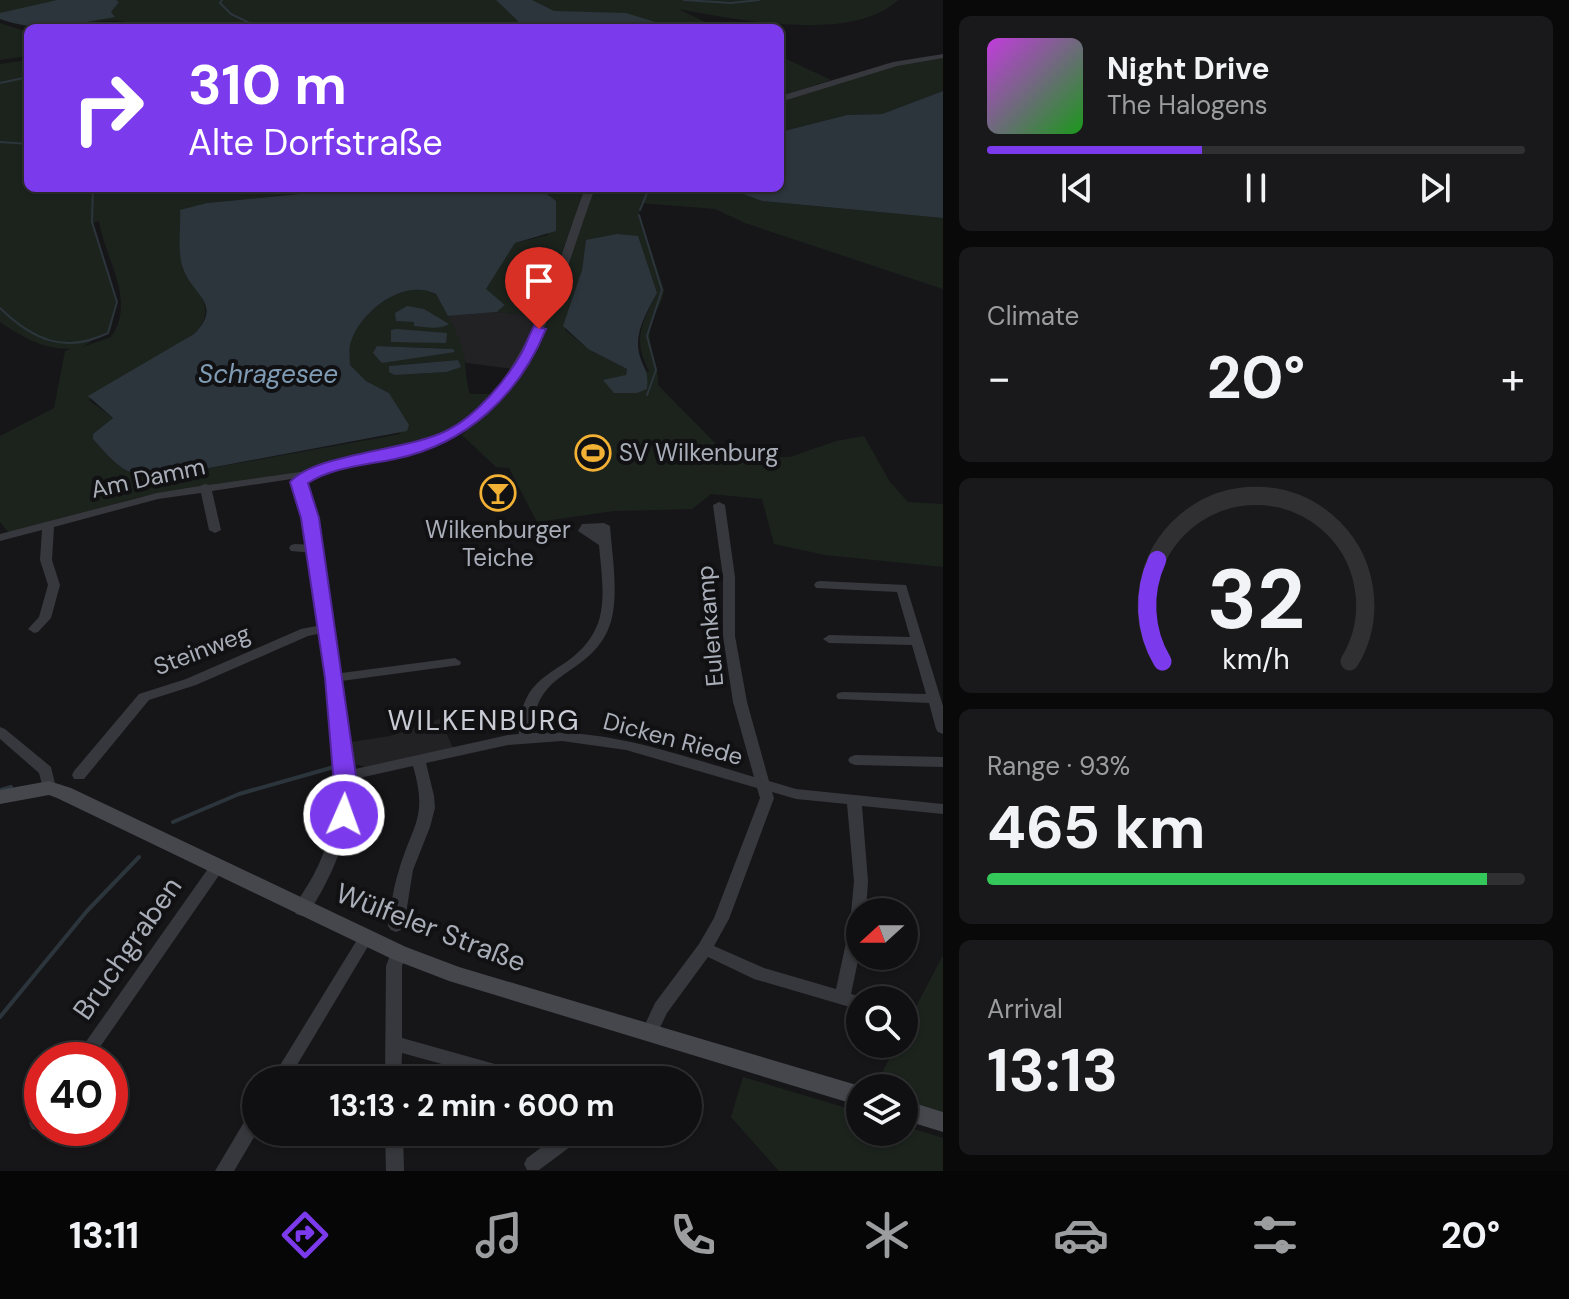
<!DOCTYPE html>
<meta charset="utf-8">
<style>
:root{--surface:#101012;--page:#19191b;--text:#f1f3f6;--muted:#9c9d9f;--line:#303032;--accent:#7c3aed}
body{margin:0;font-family:"DM Sans",sans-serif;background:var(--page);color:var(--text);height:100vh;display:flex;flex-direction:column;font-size:30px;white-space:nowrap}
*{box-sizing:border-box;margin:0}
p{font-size:26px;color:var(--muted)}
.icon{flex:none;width:44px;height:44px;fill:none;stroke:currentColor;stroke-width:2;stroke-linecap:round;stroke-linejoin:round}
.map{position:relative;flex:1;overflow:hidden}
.details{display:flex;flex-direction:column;gap:16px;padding:16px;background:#09090a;width:626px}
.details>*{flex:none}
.guide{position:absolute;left:24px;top:24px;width:760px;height:168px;border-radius:12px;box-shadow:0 2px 6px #0004,0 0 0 2px var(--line);background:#7c3aed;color:#fff;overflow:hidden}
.needle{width:52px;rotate:249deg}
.tools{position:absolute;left:846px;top:898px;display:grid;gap:16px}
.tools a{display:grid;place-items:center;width:72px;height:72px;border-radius:50%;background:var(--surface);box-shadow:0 2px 6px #0004,0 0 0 2px var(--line);font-size:40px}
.speed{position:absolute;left:24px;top:1042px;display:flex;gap:16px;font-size:40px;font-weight:700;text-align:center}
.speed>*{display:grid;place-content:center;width:104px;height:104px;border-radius:50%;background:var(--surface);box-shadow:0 2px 6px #0004,0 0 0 2px var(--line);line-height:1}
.speed .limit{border:12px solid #d22;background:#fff;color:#111}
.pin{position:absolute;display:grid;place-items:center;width:68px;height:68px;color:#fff;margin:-82px -34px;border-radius:50% 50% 50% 0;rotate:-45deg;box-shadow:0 0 8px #0007}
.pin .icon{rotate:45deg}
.me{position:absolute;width:88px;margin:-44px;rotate:2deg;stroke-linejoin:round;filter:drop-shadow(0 0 6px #0008)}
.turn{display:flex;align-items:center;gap:28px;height:168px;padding:0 32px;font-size:36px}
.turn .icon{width:104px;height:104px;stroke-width:2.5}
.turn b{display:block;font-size:56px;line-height:68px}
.big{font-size:60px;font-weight:700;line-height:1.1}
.details .card{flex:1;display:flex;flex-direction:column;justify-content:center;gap:12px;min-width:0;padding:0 28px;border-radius:12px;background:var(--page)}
.details .dial{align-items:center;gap:0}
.dial svg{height:208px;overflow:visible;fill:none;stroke:var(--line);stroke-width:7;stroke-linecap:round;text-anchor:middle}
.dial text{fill:var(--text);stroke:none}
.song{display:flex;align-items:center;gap:24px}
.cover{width:96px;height:96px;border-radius:12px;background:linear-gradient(135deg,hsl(290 70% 55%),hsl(120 70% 35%))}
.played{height:8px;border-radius:4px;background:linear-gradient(90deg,var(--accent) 40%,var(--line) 40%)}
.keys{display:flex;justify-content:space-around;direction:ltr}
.heat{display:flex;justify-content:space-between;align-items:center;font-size:44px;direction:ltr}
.charge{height:12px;border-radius:6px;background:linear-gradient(90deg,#34c759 93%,var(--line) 0)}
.trip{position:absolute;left:242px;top:1066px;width:460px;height:80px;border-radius:40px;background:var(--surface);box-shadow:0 2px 6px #0004,0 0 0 2px var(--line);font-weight:700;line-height:80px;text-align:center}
.tabs{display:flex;height:128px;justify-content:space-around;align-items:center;background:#060607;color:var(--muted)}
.tabs .icon{width:56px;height:56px}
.tabs .active{color:var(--accent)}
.tabs b{font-size:36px;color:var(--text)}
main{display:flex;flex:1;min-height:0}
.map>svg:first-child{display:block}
</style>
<main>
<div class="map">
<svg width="943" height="1171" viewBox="0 0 943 1171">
<rect width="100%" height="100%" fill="#161618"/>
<path fill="#222225" d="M497 312 539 316 513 369 466 363 448 316Z
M440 719 453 748 366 767 355 764 351 742 390 736Z"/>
<path fill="#1c231d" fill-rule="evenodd" d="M0 0H898C852 44 734 19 678 9L718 28H126L136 25C111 16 94 23 68 27 45 32 22 26 0 19Z
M0 23 28 32V56L0 60Z
M780 56 831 80 780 96Z
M943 57V91L882 114 847 115 780 132V100L898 65Z
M28 60V188H361L207 203 189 278C204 298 214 314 194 334L89 400 113 418 93 434V439C115 464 127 479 162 477L400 434 389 393 366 381 350 365C350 359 349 351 350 345 358 313 403 277 436 294 447 313 462 339 465 361 466 373 466 382 470 394H493L464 423 422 443 295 473 140 497 9 533 0 522V436L54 408 65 351 71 349C43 349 24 338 0 322V64ZM99 221C105 260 137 300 111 337L82 347 111 329 117 302 93 223ZM378 346 453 349 382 363ZM457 360 454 370 447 372 395 375 389 366Z
M539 188H585L539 316 497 312 505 305 485 289 515 243 548 235V193Z
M594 188H727L762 201 943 218V289L745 223 715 209 641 203 639 215 664 290C663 304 652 314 650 327 647 348 660 365 658 385L730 458 790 457 836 441 864 436 890 482 908 502 943 504V567L825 555 774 544 762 499 711 494 692 509 614 511 537 522 509 468 496 467 462 435 503 394 532 355ZM586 241 657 293C642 323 632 339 649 371L603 379 626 375 627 369 588 349 565 330 582 270Z
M943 955V1112L904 1101V1088H874L897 1044H904V1030Z
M743 1077 860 1112V1132H904V1126L943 1138V1171H779L731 1117Z"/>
<path fill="#2c353c" d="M57 0H116L119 2 111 12 115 17C70 24 45 34 0 19V13Z
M496 0H532L554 11 626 13 675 28H506L518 21Z
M943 91V218L762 201 727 188H780V132L847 115 882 114Z
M361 188H421L420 192 435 193 431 188H539L556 201V231L515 243 486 289 505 305 497 312 448 316 436 294C403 277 358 313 350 345 349 351 350 359 350 365L366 381 389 393 409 425 407 431 162 477C127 479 115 464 93 439V434L113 418 88 396 194 334C224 304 192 295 183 268 177 253 181 227 180 210L207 203Z
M617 234 638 236 657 293C648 310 634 332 639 353 643 369 649 369 647 389L637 393H614L603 380 626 375 627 369 588 349 563 326 582 270 586 240Z
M407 306 424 309 449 324C440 330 426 327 414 326V322L396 321 395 313Z
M397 329 447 333 446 343 391 342V330Z
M377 346 453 349 455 352 382 363 373 353Z
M458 360 461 367 447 372 395 375 389 372V366Z"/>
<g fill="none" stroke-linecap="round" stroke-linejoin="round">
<path stroke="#2c353c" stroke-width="2" d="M222 0 220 3 231 14 260 28
M684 0 731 3 759 0
M0 83 28 77
M0 142 28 144
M640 210 649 188
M639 215 662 290 647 336 656 370 647 395
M0 308C33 340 65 354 108 333L117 302 92 222 93 188"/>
<path stroke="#2c353c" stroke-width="4" d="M0 790 11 787
M173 822 239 794 334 767
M0 1017 87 911 139 857"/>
<path fill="#37383d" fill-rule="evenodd" d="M307 471 312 474 311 476 212 491 221 530 215 533 209 530 201 493 158 499 54 527 52 560 60 585 51 618 38 632 34 633 28 629 39 617 48 585 40 560 42 530 0 541V534L157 493 200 486 205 484 209 485Z
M719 502 725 505 735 577V636L747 702 769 781 796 789 943 804V814L862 806 868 881 866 912H860V951L851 994 866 998 867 1000H860V1010L754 979 708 957 667 1013 655 1038 649 1040 643 1038 641 1033 655 1003 699 944 714 918 760 798 757 788 626 750 562 741 508 745 426 763 434 796 435 808 430 827 413 870 404 926 401 930 396 932 391 930 388 926C391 907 393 888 399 870 413 823 428 818 413 766L346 781 341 780 339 776 341 772 346 771 508 735 519 734C521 665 569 678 594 632 608 608 601 571 599 545L578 531 582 524 604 523 610 526C612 556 621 604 607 632 584 679 534 669 533 733 609 728 682 756 754 777L733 702 723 636V577L713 505ZM772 792 796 799 847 804 854 881 850 924 836 989 764 968 714 946 729 919 774 798Z
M295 544 315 545 321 549 315 553 291 551 289 548 291 545Z
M820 581 906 585 943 706V734L938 732 936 729 929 703 838 699 836 696 838 693 843 692 926 694 912 645 829 643 823 639 829 635 910 637 897 592 816 588 814 585 816 582Z
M327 624 331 625 333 628 331 631 308 636 196 685 149 700 84 779H74L72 775 74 771 139 694 186 679 301 629Z
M455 658 461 662 460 665 334 682 329 681 328 678 329 675 334 674Z
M0 727 5 729 51 767 56 788 54 792 49 793 44 792 39 773 0 739Z
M855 755 943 757V767L855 765 850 763 848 760 850 757Z
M217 861 222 863 224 867 222 871 91 1060H73L212 863Z
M365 933 370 935 373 939 370 943 288 1080H271L360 935Z
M399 947 405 948 407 953 402 966V1038L527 1073 533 1075 535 1080H500L402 1053 401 1080H385L386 966 393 948Z
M42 1109V1128H45L38 1131 32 1129 29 1123 36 1111Z
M256 1110 257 1132 234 1171H215L250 1112Z
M385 1132H403L404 1171H386Z
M562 1132H585L582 1138 539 1170H527L524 1164 527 1158Z"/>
<path fill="#37383d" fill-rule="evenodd" d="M943 54V58L897 66 780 102V96L893 62Z
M585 188H595C562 275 540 390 451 438 439 445 424 449 411 453 378 465 333 459 306 483L322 549 354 776C352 828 336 871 308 914L302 916 296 914 293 909C299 898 307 887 313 876 330 845 336 811 338 776L308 549 293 482 302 473 313 467C355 454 398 452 438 435 524 399 555 267 585 188Z"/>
<path fill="#45474d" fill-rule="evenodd" d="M49 781 71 788 406 947 459 967 860 1086 866 1088H860V1106L449 981 392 959 57 798 49 795 0 804V790Z
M904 1100 943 1112V1132L904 1120Z"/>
</g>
<path fill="#7c3aed" stroke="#51269a" stroke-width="2" d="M534 326 546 329C519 395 467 444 395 459 366 465 333 467 308 483L319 518 356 776 352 821H337L325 678 301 518 290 482C316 453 408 451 448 430 476 416 506 380 521 354 526 345 529 335 534 326Z"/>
<defs>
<symbol id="stadium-ring" viewBox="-11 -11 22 22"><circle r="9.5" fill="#111113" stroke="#f2b134" stroke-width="1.5"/><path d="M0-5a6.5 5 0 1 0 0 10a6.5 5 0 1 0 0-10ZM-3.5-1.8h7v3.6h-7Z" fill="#f2b134"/></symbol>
<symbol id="bar-ring" viewBox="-11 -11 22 22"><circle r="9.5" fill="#111113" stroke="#f2b134" stroke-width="1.5"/><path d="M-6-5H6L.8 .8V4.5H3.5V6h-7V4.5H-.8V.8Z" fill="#f2b134"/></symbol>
</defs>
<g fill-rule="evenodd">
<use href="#stadium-ring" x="573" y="433" width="40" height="40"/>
<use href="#bar-ring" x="478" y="473" width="40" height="40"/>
</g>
<g text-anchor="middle" stroke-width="8" stroke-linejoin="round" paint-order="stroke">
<g font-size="24" fill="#a8adb8" stroke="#111113" text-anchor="start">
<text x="619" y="461">SV Wilkenburg</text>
<text x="498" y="538" text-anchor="middle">Wilkenburger<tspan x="498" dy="28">Teiche</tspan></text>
</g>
<g font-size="24" fill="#a8adb8" stroke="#111113">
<text transform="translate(148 478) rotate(-12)" y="8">Am Damm</text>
<text transform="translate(710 626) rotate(-95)" y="8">Eulenkamp</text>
<text transform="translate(202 650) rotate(-21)" y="8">Steinweg</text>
<text transform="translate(673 739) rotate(15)" y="8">Dicken Riede</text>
</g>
<g font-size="26" font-style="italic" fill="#7f9bb3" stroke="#111113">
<text x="268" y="383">Schragesee</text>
</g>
<g font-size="28" letter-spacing="2" fill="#c9ccd4" stroke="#111113">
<text x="484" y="730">WILKENBURG</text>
</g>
<g font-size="28" fill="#a8adb8" stroke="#111113">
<text transform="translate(431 927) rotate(21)" y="10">Wülfeler Straße</text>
<text transform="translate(127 948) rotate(-55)" y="10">Bruchgraben</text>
</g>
</g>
</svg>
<div class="tools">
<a><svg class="needle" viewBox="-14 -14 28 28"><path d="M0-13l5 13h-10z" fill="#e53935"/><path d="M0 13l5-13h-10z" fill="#9c9d9f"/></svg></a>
<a><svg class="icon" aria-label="search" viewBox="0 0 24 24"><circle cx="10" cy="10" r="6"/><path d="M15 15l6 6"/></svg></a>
<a><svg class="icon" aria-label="layers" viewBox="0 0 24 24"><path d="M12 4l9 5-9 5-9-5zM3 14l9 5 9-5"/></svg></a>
</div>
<div class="speed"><div class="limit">40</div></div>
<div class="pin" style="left:539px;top:329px;background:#d93025"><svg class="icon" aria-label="arrive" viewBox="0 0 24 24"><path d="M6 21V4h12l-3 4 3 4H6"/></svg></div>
<svg class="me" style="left:344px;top:815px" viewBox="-20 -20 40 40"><circle r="17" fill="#7c3aed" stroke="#fff" stroke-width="3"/><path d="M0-11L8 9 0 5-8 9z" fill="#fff"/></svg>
<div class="trip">13:13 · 2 min · 600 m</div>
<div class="guide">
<div class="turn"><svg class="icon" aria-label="right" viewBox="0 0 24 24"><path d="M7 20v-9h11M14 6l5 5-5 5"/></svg><div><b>310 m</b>Alte Dorfstraße</div></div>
</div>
</div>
<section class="details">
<div class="card">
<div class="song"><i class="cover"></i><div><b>Night Drive</b><p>The Halogens</p></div></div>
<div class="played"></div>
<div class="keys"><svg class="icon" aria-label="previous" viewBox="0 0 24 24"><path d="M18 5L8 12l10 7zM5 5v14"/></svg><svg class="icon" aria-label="pause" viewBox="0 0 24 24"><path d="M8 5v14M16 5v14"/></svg><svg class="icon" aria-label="next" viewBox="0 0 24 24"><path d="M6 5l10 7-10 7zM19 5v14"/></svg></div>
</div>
<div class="card"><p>Climate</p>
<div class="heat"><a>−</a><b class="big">20°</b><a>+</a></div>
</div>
<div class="card dial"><svg viewBox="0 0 100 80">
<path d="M14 69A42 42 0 1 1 86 69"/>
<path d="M14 69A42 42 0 0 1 12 30" stroke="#7c3aed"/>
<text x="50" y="56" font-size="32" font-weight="700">32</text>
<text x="50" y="72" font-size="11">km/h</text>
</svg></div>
<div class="card"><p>Range · 93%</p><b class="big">465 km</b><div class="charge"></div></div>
<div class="card"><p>Arrival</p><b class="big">13:13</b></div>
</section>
</main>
<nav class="tabs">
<b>13:11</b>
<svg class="icon active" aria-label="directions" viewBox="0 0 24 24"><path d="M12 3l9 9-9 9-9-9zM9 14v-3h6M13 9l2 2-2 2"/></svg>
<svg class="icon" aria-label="music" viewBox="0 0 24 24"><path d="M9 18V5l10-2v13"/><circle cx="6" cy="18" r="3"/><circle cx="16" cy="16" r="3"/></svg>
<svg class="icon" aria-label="phone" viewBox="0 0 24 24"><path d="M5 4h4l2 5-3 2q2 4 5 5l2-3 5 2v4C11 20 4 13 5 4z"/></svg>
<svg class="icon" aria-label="climate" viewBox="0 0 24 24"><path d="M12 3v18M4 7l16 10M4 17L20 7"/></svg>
<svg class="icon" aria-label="car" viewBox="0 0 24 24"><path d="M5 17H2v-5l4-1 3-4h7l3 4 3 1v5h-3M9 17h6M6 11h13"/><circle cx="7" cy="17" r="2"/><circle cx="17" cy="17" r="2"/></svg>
<svg class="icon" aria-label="filters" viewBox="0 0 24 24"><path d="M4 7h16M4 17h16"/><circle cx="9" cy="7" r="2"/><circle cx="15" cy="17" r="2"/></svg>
<b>20°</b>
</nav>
